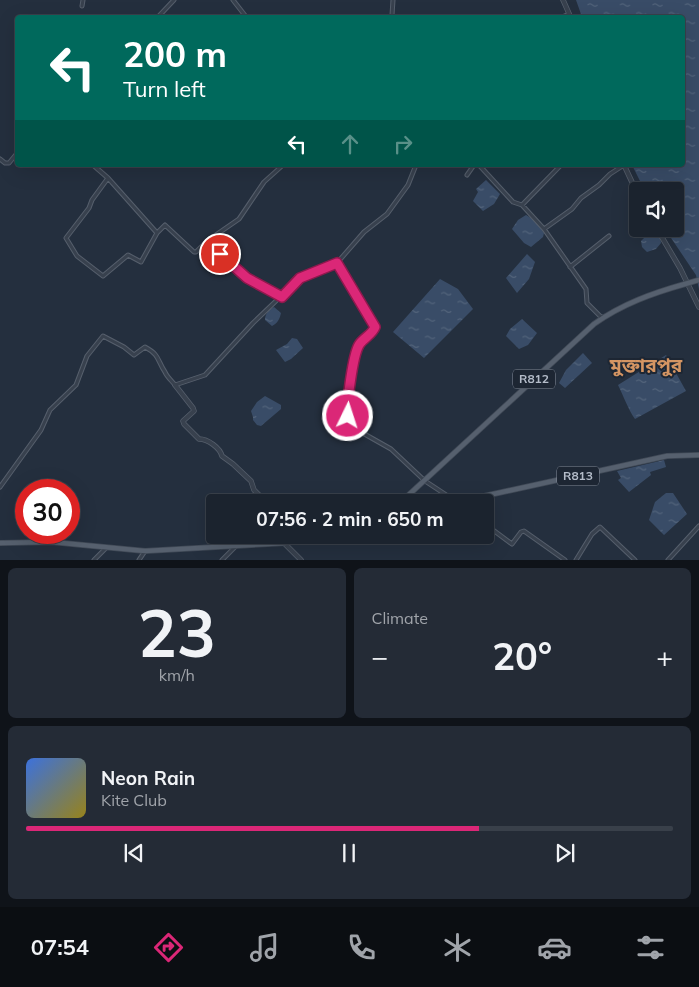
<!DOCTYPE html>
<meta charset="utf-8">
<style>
:root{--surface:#1b232e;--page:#242b36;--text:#f1f3f6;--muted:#a0a4aa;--line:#39404a;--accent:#db2777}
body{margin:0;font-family:Mulish,"Noto Sans Bengali",sans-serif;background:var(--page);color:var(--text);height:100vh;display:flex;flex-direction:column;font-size:19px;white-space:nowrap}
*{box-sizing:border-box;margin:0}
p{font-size:16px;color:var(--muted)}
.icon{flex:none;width:28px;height:28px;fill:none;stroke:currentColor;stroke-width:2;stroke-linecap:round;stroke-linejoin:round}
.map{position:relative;height:560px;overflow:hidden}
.details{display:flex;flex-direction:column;gap:8px;padding:8px;background:#0f1319;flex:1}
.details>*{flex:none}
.hud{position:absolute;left:15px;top:15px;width:670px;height:152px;border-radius:5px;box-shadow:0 5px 20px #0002,0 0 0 1px var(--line);background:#00695c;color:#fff;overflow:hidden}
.fabs{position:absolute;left:629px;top:182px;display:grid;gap:10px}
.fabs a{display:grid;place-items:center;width:55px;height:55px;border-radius:5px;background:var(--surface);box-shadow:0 5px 20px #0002,0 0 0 1px var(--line);font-size:25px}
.speed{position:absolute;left:15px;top:479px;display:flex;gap:10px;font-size:25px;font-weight:700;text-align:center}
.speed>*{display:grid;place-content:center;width:65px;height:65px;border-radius:50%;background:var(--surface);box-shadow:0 5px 20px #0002,0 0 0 1px var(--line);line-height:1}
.speed .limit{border:8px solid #d22;background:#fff;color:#111}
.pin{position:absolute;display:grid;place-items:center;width:42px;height:42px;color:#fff;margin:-21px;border:2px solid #fff;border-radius:50%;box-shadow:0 1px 5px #0007}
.me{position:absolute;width:55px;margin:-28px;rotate:4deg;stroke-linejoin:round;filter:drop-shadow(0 0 4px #0008)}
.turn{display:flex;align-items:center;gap:18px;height:105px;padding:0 25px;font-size:22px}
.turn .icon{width:65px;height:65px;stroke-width:2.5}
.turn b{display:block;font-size:35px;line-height:42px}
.lanes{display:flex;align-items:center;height:48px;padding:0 25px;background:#0003;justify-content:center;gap:25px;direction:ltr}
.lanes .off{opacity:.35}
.big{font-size:38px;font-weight:700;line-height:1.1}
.details .widget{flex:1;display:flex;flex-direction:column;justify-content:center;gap:8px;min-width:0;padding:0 18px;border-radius:8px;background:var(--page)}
.details .dial{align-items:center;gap:0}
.dial b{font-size:65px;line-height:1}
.song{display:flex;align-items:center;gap:15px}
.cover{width:60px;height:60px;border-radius:8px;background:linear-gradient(135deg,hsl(220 70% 55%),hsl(50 70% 35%))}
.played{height:5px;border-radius:2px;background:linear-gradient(90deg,var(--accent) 70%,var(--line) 70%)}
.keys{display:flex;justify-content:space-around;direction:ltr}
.heat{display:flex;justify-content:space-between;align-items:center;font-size:28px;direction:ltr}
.details .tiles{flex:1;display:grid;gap:8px;grid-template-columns:1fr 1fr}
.widget:last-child{grid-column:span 2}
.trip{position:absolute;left:206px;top:494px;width:288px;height:50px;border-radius:5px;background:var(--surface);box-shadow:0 5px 20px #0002,0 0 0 1px var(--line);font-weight:700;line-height:50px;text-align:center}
.tabs{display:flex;height:80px;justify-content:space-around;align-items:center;background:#0b0e12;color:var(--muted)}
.tabs .icon{width:35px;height:35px}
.tabs .on{color:var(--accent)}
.tabs b{font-size:22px;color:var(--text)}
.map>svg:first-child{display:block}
</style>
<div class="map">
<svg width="699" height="560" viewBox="0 0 699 560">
<defs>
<pattern id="water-ripples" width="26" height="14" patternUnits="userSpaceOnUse" patternTransform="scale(1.25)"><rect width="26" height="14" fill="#394c67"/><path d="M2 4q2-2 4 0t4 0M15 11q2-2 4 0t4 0" fill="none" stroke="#53647b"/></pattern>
</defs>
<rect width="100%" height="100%" fill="#242f3e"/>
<path fill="url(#water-ripples)" d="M576 0H699V289L696 275 665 229H675V191H645L632 165H682V18L582 17Z
M486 180 500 194 494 204 483 211 473 201 478 192 476 189Z
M526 215 534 220 544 233 543 237 531 247 524 243 512 229 518 220Z
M652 230 656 231 660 236 661 243 656 249 647 252 642 247 641 241Z
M527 254 535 262 529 279 517 293 506 278Z
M440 279 458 289 473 309 424 358 393 332Z
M274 307 281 313C280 318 278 323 272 326L265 320C265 314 269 309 274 307Z
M522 319 537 333 528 345 519 349 506 336 510 329Z
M292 338 297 339 303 348 291 359 285 362 276 350 287 344Z
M583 353 592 363 565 388 559 383 566 370Z
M666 355 686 391 635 419C628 409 624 397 618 385Z
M265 396 281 405V409L261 426 257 425 253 420V417L251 411 257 402Z
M664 460 666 467 650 472 651 475 629 492 618 480 621 478 617 471Z
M666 493H673L687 514 664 535 649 520 655 502Z"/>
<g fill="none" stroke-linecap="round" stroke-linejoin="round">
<defs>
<path id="minor" d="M233 0 247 18
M82 6 83 0
M157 18 174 0
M390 18 392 15 393 0
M560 18 569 14
M0 159 5 163H9L18 152
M90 165H93L108 178 157 233 165 225 194 252H196L207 241 247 278 281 297
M416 165 408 185 387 214 364 232 337 263 375 327 374 330 359 346 352 374 347 410 352 427 391 449 425 481 457 502
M479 165 513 202 522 205 544 229
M467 175 474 165
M108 178 92 200 89 208 66 238 77 256 103 276 128 255 141 262 157 233
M522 205 561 165
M207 241 239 219 264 182 283 165
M570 267 609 236
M603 317H601L587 303 586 289 544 229 572 209 581 198 599 185 610 174 624 165
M0 487 41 430 50 410 76 385 87 356 103 336 124 347 134 355 145 347C160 355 157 360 165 372 167 377 172 381 175 385L205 375 253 323 300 278 337 263
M485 524 512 544 521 532 524 531 565 560
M94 560 106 548
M139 560 145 551
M222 560 235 547
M576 560 592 534 600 527 635 560
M668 560 699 526"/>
<path id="tertiary" d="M563 0 571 18
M624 165 638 195
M657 229 680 268 699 307
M175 385 193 408 194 411 183 421 184 424 199 439C208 439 220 448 222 456L233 464 251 481 254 490 266 502
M276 535 301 560"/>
<path id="primary" d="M401 502 594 324C622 304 653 293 685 284
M457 502 667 456 699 455
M0 543 52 542 145 551 285 543 327 535"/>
</defs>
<use href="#minor" stroke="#565f6c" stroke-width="5"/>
<use href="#tertiary" stroke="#565f6c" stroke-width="5.5"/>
<use href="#primary" stroke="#414a57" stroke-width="6"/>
<use href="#minor" stroke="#38414e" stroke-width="3"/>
<use href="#tertiary" stroke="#38414e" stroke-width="4"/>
<use href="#primary" stroke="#56606e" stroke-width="4.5"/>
<defs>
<path id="primary-bridge" d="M685 284 699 280"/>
</defs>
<use href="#primary-bridge" stroke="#414a57" stroke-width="6" stroke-linecap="butt"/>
<use href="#primary-bridge" stroke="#56606e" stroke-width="4.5"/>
</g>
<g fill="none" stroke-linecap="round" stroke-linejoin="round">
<defs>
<path id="route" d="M220 254 247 278 282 297 300 278 337 263 375 327C372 335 363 338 359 345 353 355 346 405 348 416"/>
</defs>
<use href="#route" stroke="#8e194d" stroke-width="12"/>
<use href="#route" stroke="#db2777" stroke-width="9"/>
</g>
<g text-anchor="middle" stroke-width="4" stroke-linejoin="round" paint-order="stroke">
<g fill="#1d2633" stroke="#878f9c" stroke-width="1">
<rect x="513" y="369.5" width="42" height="19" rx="4"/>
<rect x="557" y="466.5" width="42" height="19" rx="4"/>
</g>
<g font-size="12" font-weight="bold" fill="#b4bcc9">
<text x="534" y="383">R812</text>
<text x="578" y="480">R813</text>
</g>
<g font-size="19" font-weight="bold" fill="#d59563" stroke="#1d2633">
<text x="646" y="372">মুক্তারপুর</text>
</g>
</g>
</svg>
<div class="fabs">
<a><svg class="icon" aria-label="sound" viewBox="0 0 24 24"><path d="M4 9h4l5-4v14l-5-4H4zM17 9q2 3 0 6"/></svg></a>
</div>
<div class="speed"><div class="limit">30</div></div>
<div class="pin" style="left:220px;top:254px;background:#d93025"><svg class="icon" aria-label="arrive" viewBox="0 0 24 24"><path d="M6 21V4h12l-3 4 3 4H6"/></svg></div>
<svg class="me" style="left:348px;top:416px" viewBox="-20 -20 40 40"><circle r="17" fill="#db2777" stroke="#fff" stroke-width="3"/><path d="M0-11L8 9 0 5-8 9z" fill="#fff"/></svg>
<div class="trip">07:56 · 2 min · 650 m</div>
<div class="hud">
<div class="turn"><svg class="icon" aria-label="left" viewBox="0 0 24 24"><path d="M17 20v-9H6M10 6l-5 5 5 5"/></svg><div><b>200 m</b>Turn left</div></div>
<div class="lanes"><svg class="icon" aria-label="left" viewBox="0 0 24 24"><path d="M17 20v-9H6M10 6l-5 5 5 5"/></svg><svg class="icon off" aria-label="ahead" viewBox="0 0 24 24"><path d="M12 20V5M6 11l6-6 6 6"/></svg><svg class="icon off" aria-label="right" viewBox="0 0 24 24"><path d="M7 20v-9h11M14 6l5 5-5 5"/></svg></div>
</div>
</div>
<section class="details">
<div class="tiles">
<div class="widget dial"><b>23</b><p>km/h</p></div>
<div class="widget"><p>Climate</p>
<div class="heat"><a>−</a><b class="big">20°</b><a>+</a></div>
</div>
<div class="widget">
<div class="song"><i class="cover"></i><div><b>Neon Rain</b><p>Kite Club</p></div></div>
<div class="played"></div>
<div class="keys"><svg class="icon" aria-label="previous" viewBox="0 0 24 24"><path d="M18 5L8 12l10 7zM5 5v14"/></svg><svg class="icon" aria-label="pause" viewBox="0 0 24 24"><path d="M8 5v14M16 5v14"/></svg><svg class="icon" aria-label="next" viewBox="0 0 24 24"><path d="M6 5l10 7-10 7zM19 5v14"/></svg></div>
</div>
</div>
</section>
<nav class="tabs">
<b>07:54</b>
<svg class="icon on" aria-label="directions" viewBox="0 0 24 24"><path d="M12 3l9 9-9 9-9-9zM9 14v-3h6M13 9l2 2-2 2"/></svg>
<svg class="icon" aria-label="music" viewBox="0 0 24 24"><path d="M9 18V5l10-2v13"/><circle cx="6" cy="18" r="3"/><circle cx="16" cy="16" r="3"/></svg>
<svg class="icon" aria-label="phone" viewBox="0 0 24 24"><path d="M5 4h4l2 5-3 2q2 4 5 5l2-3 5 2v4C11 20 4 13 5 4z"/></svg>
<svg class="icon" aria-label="climate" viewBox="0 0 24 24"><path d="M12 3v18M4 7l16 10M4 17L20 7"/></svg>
<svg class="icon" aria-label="car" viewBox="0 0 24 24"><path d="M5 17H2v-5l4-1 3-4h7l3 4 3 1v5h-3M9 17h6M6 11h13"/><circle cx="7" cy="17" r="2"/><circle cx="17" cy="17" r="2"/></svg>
<svg class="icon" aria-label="filters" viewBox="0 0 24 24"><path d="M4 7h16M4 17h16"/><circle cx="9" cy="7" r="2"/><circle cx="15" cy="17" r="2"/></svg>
</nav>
